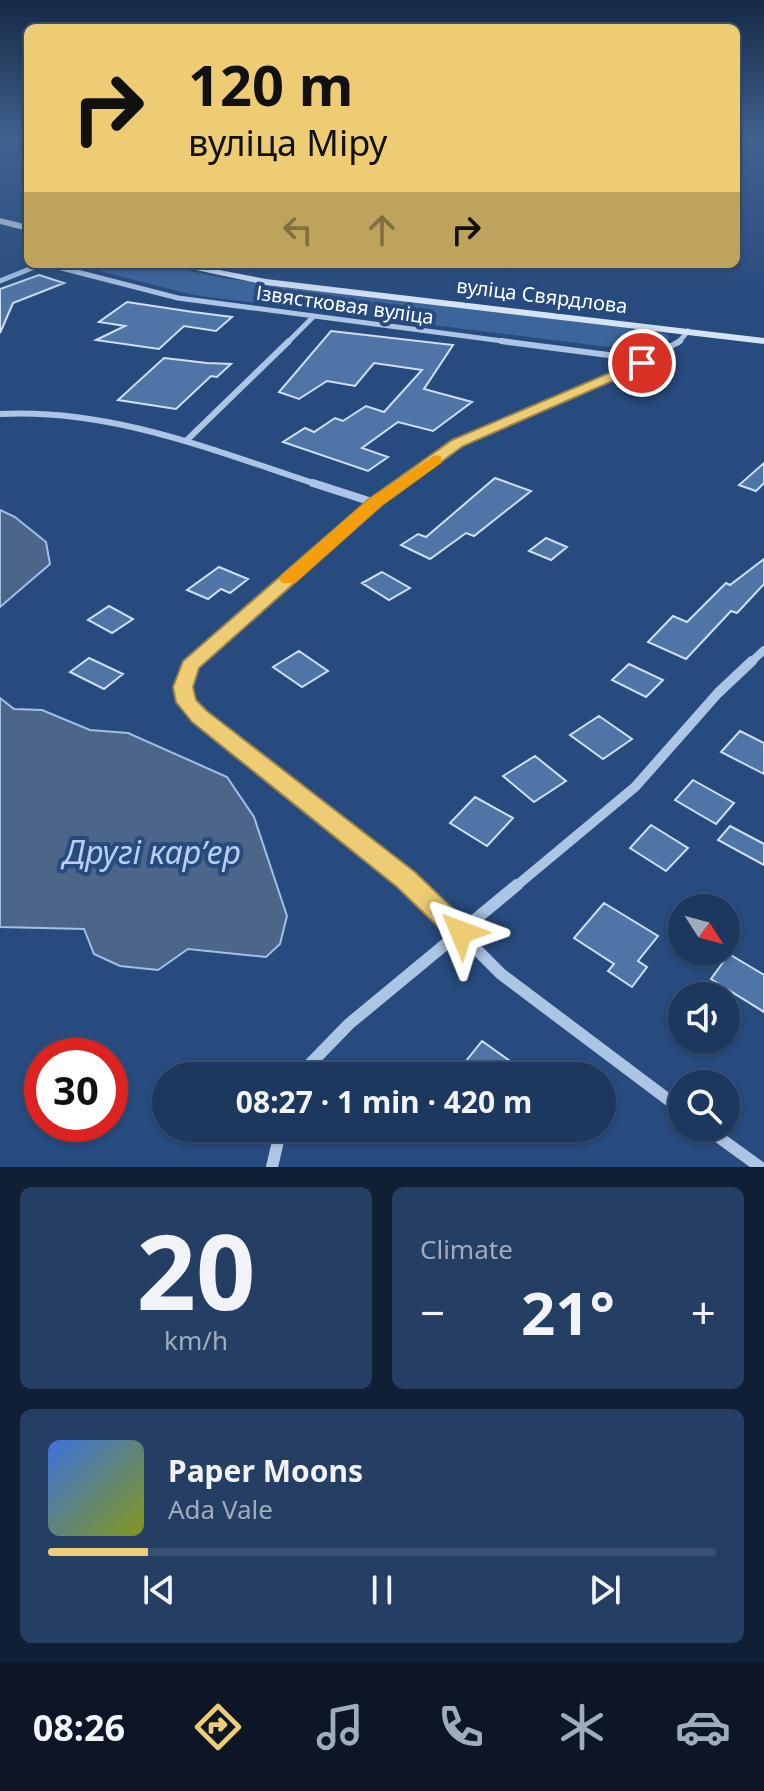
<!DOCTYPE html>
<meta charset="utf-8">
<style>
:root{--surface:#1d385e;--page:#253f64;--text:#f1f3f6;--muted:#a0acbc;--line:#3b5273;--accent:#edcc73}
body{margin:0;font-family:"Noto Sans",sans-serif;background:var(--page);color:var(--text);height:100vh;display:flex;flex-direction:column;font-size:30px;white-space:nowrap}
*{box-sizing:border-box;margin:0}
p{font-size:26px;color:var(--muted)}
.icon{flex:none;width:44px;height:44px;fill:none;stroke:currentColor;stroke-width:2;stroke-linecap:round;stroke-linejoin:round}
.map{position:relative;height:1167px;overflow:hidden}
.sheet{display:flex;flex-direction:column;gap:20px;padding:20px;background:#101f34;flex:1}
.sheet>*{flex:none}
.hud{position:absolute;left:24px;top:24px;width:716px;height:244px;border-radius:12px;box-shadow:0 2px 6px #0004,0 0 0 2px var(--line);background:#edcc73;color:#111;overflow:hidden}
.needle{width:52px;rotate:126deg}
.tools{position:absolute;left:668px;top:894px;display:grid;gap:16px}
.tools a{display:grid;place-items:center;width:72px;height:72px;border-radius:50%;background:var(--surface);box-shadow:0 2px 6px #0004,0 0 0 2px var(--line);font-size:40px}
.speed{position:absolute;left:24px;top:1038px;display:flex;gap:16px;font-size:40px;font-weight:700;text-align:center}
.speed>*{display:grid;place-content:center;width:104px;height:104px;border-radius:50%;background:var(--surface);box-shadow:0 2px 6px #0004,0 0 0 2px var(--line);line-height:1}
.speed .limit{border:12px solid #d22;background:#fff;color:#111}
.pin{position:absolute;display:grid;place-items:center;width:68px;height:68px;color:#fff;margin:-34px;border:4px solid #fff;border-radius:50%;box-shadow:0 2px 8px #0007}
.me{position:absolute;width:88px;margin:-44px;rotate:314deg;stroke-linejoin:round;filter:drop-shadow(0 0 6px #0008)}
.turn{display:flex;align-items:center;gap:28px;height:168px;padding:0 32px;font-size:36px}
.turn .icon{width:104px;height:104px;stroke-width:2.5}
.turn b{display:block;font-size:56px;line-height:68px}
.lanes{display:flex;align-items:center;height:76px;padding:0 32px;background:#0003;justify-content:center;gap:40px;direction:ltr}
.lanes .off{opacity:.35}
.big{font-size:60px;font-weight:700;line-height:1.1}
.sheet .widget{flex:1;display:flex;flex-direction:column;justify-content:center;gap:12px;min-width:0;padding:0 28px;border-radius:12px;background:var(--page)}
.sheet .dial{align-items:center;gap:0}
.dial b{font-size:104px;line-height:1}
.song{display:flex;align-items:center;gap:24px}
.cover{width:96px;height:96px;border-radius:12px;background:linear-gradient(135deg,hsl(220 70% 55%),hsl(70 70% 35%))}
.played{height:8px;border-radius:4px;background:linear-gradient(90deg,var(--accent) 15%,var(--line) 15%)}
.keys{display:flex;justify-content:space-around;direction:ltr}
.heat{display:flex;justify-content:space-between;align-items:center;font-size:44px;direction:ltr}
.sheet .tiles{flex:1;display:grid;gap:20px;grid-template-columns:1fr 1fr}
.widget:last-child{grid-column:span 2}
.trip{position:absolute;left:152px;top:1062px;width:464px;height:80px;border-radius:40px;background:var(--surface);box-shadow:0 2px 6px #0004,0 0 0 2px var(--line);font-weight:700;line-height:80px;text-align:center}
.dock{display:flex;height:128px;justify-content:space-around;align-items:center;background:#0c1626;color:var(--muted)}
.dock .icon{width:56px;height:56px}
.dock .current{color:var(--accent)}
.dock b{font-size:36px;color:var(--text)}
.map>svg:first-child{display:block}
</style>
<div class="map">
<svg width="764" height="1167" viewBox="0 0 764 1167">
<rect width="100%" height="100%" fill="#274b7e"/>
<path fill="#3b659b" d="M73 264H158L223 278 661 332 668 335 669 340 653 349H624L193 295Z"/>
<path fill="#4c668a" stroke="#a1c0e5" stroke-width="2" d="M0 510 15 517 46 542 50 564 0 607Z
M0 698 14 709 42 710 90 730 128 733 227 777 254 817 287 916 280 944 266 957 188 949 158 970 120 966 94 954 84 929 0 927Z"/>
<path fill="#4f75a6" stroke="#cfdff4" stroke-width="2" d="M39 275 64 283 13 303 0 333V289Z
M127 302 193 312 232 317 216 331 184 326 159 349 96 340 125 326 99 322Z
M331 331 453 345 424 389 472 402 433 431 398 422 362 448 388 457 368 471 283 442 305 428 314 432 335 418 343 421 366 406 384 412 422 370 374 363 355 386 327 381 299 399 279 392Z
M164 358 207 363 231 364 217 377 211 376 176 409 118 400Z
M764 463V483L756 491 739 485Z
M495 478 531 491 474 536 466 533 430 559 401 545 418 534 426 537Z
M546 538 567 547 551 560 529 551Z
M764 559V584L737 613 731 611 686 659 648 642 673 616 687 622 726 583 730 585Z
M219 567 248 579 230 593 221 589 208 599 187 590Z
M382 572 410 588 389 600 362 583Z
M109 606 133 619 112 633 88 620Z
M299 651 328 671 302 687 273 667Z
M89 658 123 674 104 689 70 672Z
M629 664 663 680 646 697 612 680Z
M599 716 632 739 603 759 570 735Z
M740 731 764 743V774L721 752Z
M535 756 566 781 534 802 503 776Z
M693 780 734 803 716 824 675 800Z
M475 797 513 818 487 846 450 823Z
M651 825 688 848 666 871 630 848Z
M730 826 764 844V865L718 840Z
M604 903 658 936 638 961 647 967 632 987 608 971 614 964 574 938Z
M729 954 764 975V1012L711 979Z
M482 1041 531 1076H454Z"/>
<g fill="none" stroke-linecap="round" stroke-linejoin="round">
<path stroke="#adc5e5" stroke-width="5" d="M46 264 178 298 517 343
M0 281 42 264
M287 343 313 317
M678 343 688 331"/>
<path stroke="#adc5e5" stroke-width="6" d="M501 341 624 357 642 363
M0 414C111 408 215 451 319 485
M186 441 289 341
M400 485 458 443 642 363 680 341"/>
<path stroke="#adc5e5" stroke-width="8" d="M313 483 375 503
M193 663 375 503 403 483
M750 663 764 650"/>
<path stroke="#adc5e5" stroke-width="10" d="M196 661C176 678 184 700 199 717L414 887
M515 887 635 787 718 693 752 661"/>
<path stroke="#adc5e5" stroke-width="12" d="M412 885 501 974 682 1110
M304 1076 311 1063 349 1024 517 885
M706 1128 760 1167
M272 1167 281 1128"/>
<path fill="#d6e3f5" fill-rule="evenodd" d="M0 218 28 225V231L0 224Z
M168 264H188L266 279 764 338V344L266 285Z"/>
</g>
<linearGradient id="sky" x2="0" y2="1"><stop stop-color="#152945"/><stop offset="0.46" stop-color="#41618f"/><stop offset="1" stop-color="#41618f" stop-opacity="0"/></linearGradient>
<rect width="764" height="302" fill="url(#sky)"/>
<path fill="#edcc73" stroke="#9a854b" stroke-width="2" d="M642 359 649 363 647 366 463 446 381 506 199 668 193 687 196 700 207 711 415 872 470 925 474 932 470 940 461 943 452 940 397 887 192 722 176 702 173 687 183 661 369 499 452 440Z"/>
<path fill="#f59e0b" d="M435 455 441 456V463L381 506 295 583H282L279 579 282 575 369 499Z"/>
<g text-anchor="middle" stroke-width="8" stroke-linejoin="round" paint-order="stroke">
<g font-size="20" fill="#fff" stroke="#274b7e">
<text transform="translate(542 296) rotate(7)" y="7">вуліца Свярдлова</text>
<text transform="translate(345 305) rotate(8)" y="7">Ізвястковая вуліца</text>
</g>
<g font-size="32" font-style="italic" fill="#b8cfed" stroke="#274b7e">
<text x="152" y="864">Другі карʼер</text>
</g>
</g>
</svg>
<div class="tools">
<a><svg class="needle" viewBox="-14 -14 28 28"><path d="M0-13l5 13h-10z" fill="#e53935"/><path d="M0 13l5-13h-10z" fill="#a0acbc"/></svg></a>
<a><svg class="icon" aria-label="sound" viewBox="0 0 24 24"><path d="M4 9h4l5-4v14l-5-4H4zM17 9q2 3 0 6"/></svg></a>
<a><svg class="icon" aria-label="search" viewBox="0 0 24 24"><circle cx="10" cy="10" r="6"/><path d="M15 15l6 6"/></svg></a>
</div>
<div class="speed"><div class="limit">30</div></div>
<div class="pin" style="left:642px;top:363px;background:#d93025"><svg class="icon" aria-label="arrive" viewBox="0 0 24 24"><path d="M6 21V4h12l-3 4 3 4H6"/></svg></div>
<svg class="me" style="left:461px;top:932px" viewBox="-20 -20 40 40"><path d="M0-17L14 15 0 8-14 15z" fill="#edcc73" stroke="#fff" stroke-width="4"/></svg>
<div class="trip">08:27 · 1 min · 420 m</div>
<div class="hud">
<div class="turn"><svg class="icon" aria-label="right" viewBox="0 0 24 24"><path d="M7 20v-9h11M14 6l5 5-5 5"/></svg><div><b>120 m</b>вуліца Міру</div></div>
<div class="lanes"><svg class="icon off" aria-label="left" viewBox="0 0 24 24"><path d="M17 20v-9H6M10 6l-5 5 5 5"/></svg><svg class="icon off" aria-label="ahead" viewBox="0 0 24 24"><path d="M12 20V5M6 11l6-6 6 6"/></svg><svg class="icon" aria-label="right" viewBox="0 0 24 24"><path d="M7 20v-9h11M14 6l5 5-5 5"/></svg></div>
</div>
</div>
<section class="sheet">
<div class="tiles">
<div class="widget dial"><b>20</b><p>km/h</p></div>
<div class="widget"><p>Climate</p>
<div class="heat"><a>−</a><b class="big">21°</b><a>+</a></div>
</div>
<div class="widget">
<div class="song"><i class="cover"></i><div><b>Paper Moons</b><p>Ada Vale</p></div></div>
<div class="played"></div>
<div class="keys"><svg class="icon" aria-label="previous" viewBox="0 0 24 24"><path d="M18 5L8 12l10 7zM5 5v14"/></svg><svg class="icon" aria-label="pause" viewBox="0 0 24 24"><path d="M8 5v14M16 5v14"/></svg><svg class="icon" aria-label="next" viewBox="0 0 24 24"><path d="M6 5l10 7-10 7zM19 5v14"/></svg></div>
</div>
</div>
</section>
<nav class="dock">
<b>08:26</b>
<svg class="icon current" aria-label="directions" viewBox="0 0 24 24"><path d="M12 3l9 9-9 9-9-9zM9 14v-3h6M13 9l2 2-2 2"/></svg>
<svg class="icon" aria-label="music" viewBox="0 0 24 24"><path d="M9 18V5l10-2v13"/><circle cx="6" cy="18" r="3"/><circle cx="16" cy="16" r="3"/></svg>
<svg class="icon" aria-label="phone" viewBox="0 0 24 24"><path d="M5 4h4l2 5-3 2q2 4 5 5l2-3 5 2v4C11 20 4 13 5 4z"/></svg>
<svg class="icon" aria-label="climate" viewBox="0 0 24 24"><path d="M12 3v18M4 7l16 10M4 17L20 7"/></svg>
<svg class="icon" aria-label="car" viewBox="0 0 24 24"><path d="M5 17H2v-5l4-1 3-4h7l3 4 3 1v5h-3M9 17h6M6 11h13"/><circle cx="7" cy="17" r="2"/><circle cx="17" cy="17" r="2"/></svg>
</nav>
